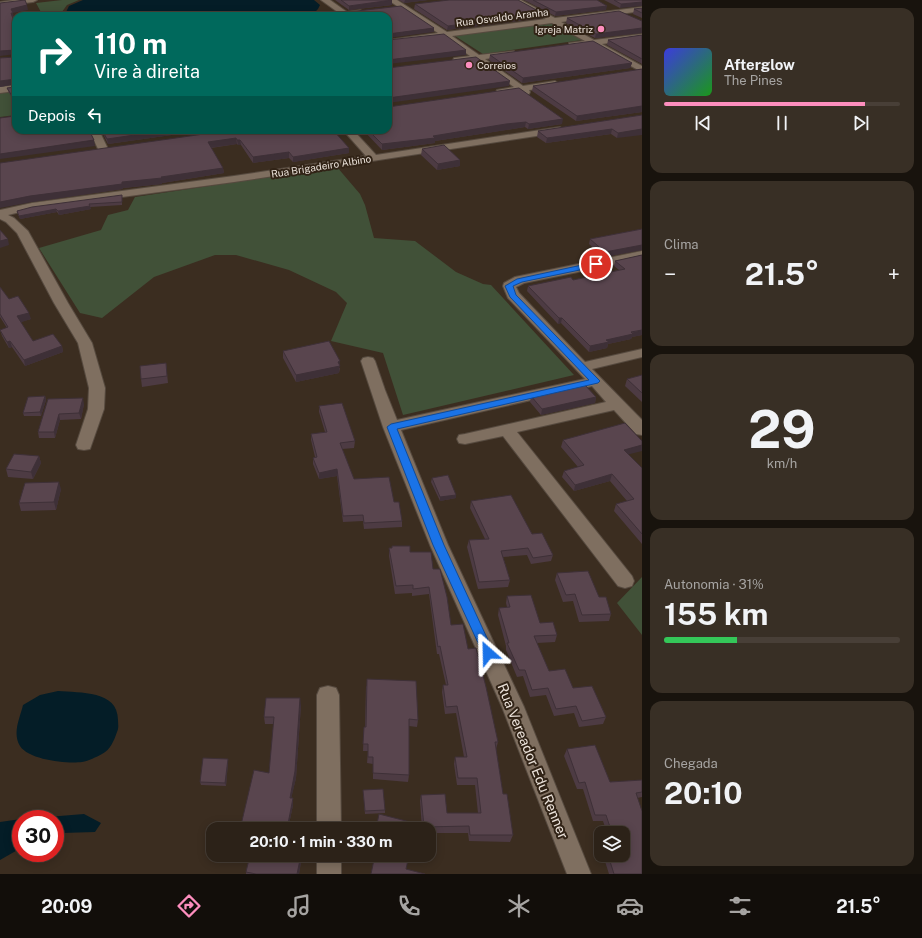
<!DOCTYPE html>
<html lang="pt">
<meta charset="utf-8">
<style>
:root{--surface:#2c2218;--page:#382f25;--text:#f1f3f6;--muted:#a6a4a2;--line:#483f37;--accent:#fd8ebe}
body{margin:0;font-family:"Public Sans",sans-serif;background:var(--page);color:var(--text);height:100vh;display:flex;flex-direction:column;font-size:15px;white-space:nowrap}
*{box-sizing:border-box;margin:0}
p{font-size:13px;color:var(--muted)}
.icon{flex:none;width:22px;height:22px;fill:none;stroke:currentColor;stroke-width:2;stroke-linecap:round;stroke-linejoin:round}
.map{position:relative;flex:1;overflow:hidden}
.sheet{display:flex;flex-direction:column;gap:8px;padding:8px;background:#18130d;width:280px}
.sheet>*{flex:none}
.top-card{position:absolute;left:12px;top:12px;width:380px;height:122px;border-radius:12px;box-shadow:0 2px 10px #0003,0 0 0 1px var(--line);background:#00695c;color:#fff;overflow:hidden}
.tools{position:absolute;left:594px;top:826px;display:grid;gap:8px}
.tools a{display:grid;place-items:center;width:36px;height:36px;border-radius:8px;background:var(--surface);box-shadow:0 2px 10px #0003,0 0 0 1px var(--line);font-size:20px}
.speed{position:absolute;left:12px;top:810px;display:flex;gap:8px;font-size:20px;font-weight:700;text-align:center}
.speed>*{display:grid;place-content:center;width:52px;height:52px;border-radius:50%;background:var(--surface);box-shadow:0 2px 10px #0003,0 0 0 1px var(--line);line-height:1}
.speed .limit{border:6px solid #d22;background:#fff;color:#111}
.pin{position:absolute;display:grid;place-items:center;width:34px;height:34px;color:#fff;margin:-17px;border:2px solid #fff;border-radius:50%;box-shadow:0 1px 4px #0007}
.me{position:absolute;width:44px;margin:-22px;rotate:335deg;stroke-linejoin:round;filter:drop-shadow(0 0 3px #0008)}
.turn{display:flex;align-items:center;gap:14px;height:84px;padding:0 16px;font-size:18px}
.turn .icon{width:52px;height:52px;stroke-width:2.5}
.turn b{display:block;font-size:28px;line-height:34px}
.then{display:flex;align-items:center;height:38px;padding:0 16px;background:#0003;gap:8px;font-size:15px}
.big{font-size:30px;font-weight:700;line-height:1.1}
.sheet .widget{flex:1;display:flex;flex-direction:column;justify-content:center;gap:6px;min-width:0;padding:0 14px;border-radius:12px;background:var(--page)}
.sheet .dial{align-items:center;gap:0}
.dial b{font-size:52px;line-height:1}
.song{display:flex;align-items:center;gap:12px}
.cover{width:48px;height:48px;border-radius:6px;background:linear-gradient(135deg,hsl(240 70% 55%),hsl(120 70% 35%))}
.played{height:4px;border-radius:2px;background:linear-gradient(90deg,var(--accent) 85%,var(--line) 85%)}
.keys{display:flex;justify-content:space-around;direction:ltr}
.heat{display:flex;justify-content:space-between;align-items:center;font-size:22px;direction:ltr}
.charge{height:6px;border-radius:3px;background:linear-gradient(90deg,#34c759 31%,var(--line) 0)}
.trip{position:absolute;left:206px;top:822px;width:230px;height:40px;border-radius:12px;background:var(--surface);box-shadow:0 2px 10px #0003,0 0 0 1px var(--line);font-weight:700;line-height:40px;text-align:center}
.dock{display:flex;height:64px;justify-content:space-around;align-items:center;background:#120e0a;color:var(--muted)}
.dock .icon{width:28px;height:28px}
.dock .current{color:var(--accent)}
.dock b{font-size:18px;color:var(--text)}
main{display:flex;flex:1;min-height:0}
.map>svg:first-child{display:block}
</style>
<main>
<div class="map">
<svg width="642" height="874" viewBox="0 0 642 874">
<rect width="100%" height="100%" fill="#3b2d20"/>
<path fill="#415138" d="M62 0H79L67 5 59 16H33L42 14 36 3Z
M550 23 582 40 483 54 455 36Z
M16 90V115L0 117V92Z
M337 167 360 194 365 205 374 238 415 241 456 272 483 284 491 285 574 375 403 415 383 353 331 341 347 303 336 292 289 270 236 255H215L154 277 102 318 80 313 39 248 101 230 108 215 128 210 135 197Z
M642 577V635L617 603Z"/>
<path fill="#041d27" d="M83 0H314L320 5 318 9 311 16H64L69 6Z
M58 691C80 693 118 690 118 720 118 724 119 728 117 732 114 741 110 750 102 754 96 757 89 761 82 762 67 764 29 760 20 746 12 733 20 718 23 705L40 695Z
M84 814 101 823 95 832 62 833 55 836V819H23Z
M21 819V848L0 860V822Z"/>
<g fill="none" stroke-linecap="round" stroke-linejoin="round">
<defs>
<path id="minor" d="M15 0H37L33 2 0 6V2Z
M321 0H330L347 12 360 10 364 12 363 14 348 16H329L339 13Z
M388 0H397L447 32 546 19 512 0H521L555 18 642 7V11L561 22 594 40 642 34V38L602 44 642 66V72L592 45 569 47V43L585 41 552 23 452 36 479 55 514 51 515 53 514 55 485 59 523 86 555 81 559 84 555 87 529 90 530 92 529 94 526 95 520 92 497 94 496 92 497 90 514 87 476 60 454 62 453 60 454 58 470 56 444 37 388 44V40L438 33Z
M16 85V91L0 93V87Z
M560 127 565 130 563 132 234 182 32 209 8 215 14 218 28 231 68 303 92 343 105 388 104 409 90 449 84 450 78 449 76 445 88 409 89 388 78 343 54 303 17 233 6 222 0 219V210L32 203 234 176 366 156 343 130H353L376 155Z
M89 130H99L108 149 107 151H99Z
M642 251V259L524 283 516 287 519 293 585 362 642 349V357L592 369 642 420V435L636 434 614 410 517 432 632 576 634 581 632 586 625 588 618 586 503 436 465 444 459 443 457 439 459 435 465 434 606 402 592 386 401 430 448 545 524 707 591 874H567L502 707 430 545 383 427 361 361 363 358 368 357 373 358 375 361 385 390 397 420 585 379 508 298 503 286 504 283 515 277Z
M328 686 336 688 339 695 341 829H317V695L320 688Z
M317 855H341V874H317Z"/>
</defs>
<use href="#minor" stroke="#564a3f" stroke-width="2"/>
<use href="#minor" fill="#7f6f60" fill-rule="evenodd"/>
</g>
<path fill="#4d3b43" d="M335 0H392V5L349 10Z
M399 0H428L404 3Z
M524 0H597L606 10 555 16Z
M604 0H642L620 8Z
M415 4 542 13 541 18 447 30 414 9Z
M642 8V18L633 14 634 9Z
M567 18 642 21V33L595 38 566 23Z
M642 35V64L607 45 608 40Z
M490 55 632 63 630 68 522 83 489 60Z
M16 56V105L9 93 7 88 16 87V84L0 87V58L15 57Z
M642 69V112L576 121 532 91 533 86Z
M388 107 562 124 528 129 525 127 506 130 435 141V143L382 150 363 130H388Z
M642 115 617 138 611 134 546 143 537 137 538 131Z
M101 130H207L108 144Z
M232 130 349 153 293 162 289 158 253 163 241 145H238L237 144 211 148 223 168 224 173 162 183V184L123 188V189L32 202Z
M422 149 460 160V166L437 170 421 155Z
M122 198V205L90 207 91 209 59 215 57 212 20 219 17 211Z
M642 229V250L604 257 589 244 590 239Z
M642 255V335L632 337 631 339 608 344 607 348 589 352 561 323 558 324 527 291 528 286 573 280 619 270 614 266 615 261Z
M0 287 9 299 31 319 20 322 33 341 62 346 63 352 25 366 12 347 9 348 2 336 0 330 7 328 0 317Z
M283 351 340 368 339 373 296 382 283 358Z
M166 363 168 383 142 387 141 379Z
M642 375V402L625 386 627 379Z
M564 390 596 397 595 403 541 415 530 402 531 396Z
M45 396 46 400 41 416H24L23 413Z
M48 399 84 404 81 419 60 420 55 438H39L38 432Z
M319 406 355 441 354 448 342 449 354 479 394 502 402 521V527L364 529 363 521 343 522 337 476 319 479 313 464V458L315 457 311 440V434L325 432 319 412Z
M563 440 629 455 642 468V544L614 511 616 504 627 501 610 481 574 491 562 477 564 471 578 467 561 447Z
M39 456 41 463 33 479 8 477 6 469Z
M432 478 456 495V498L440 501 431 482Z
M61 489 56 510 21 511 19 503Z
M471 501 532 534 553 555 551 561 531 564 527 555 503 557 510 580 508 587 478 589 467 547 469 540 485 539 470 508Z
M389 548 410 552 433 569 451 625 468 649 498 742 496 749 503 794 513 835 510 842 469 841 468 833H429V829H422L420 801 421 795 447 813H478L475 785H457L454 764 455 757H464L456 713 445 714 442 692 443 685H446L439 654H437L429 594 412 596V593L395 594 389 556Z
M557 573 599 597 611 614 609 621 579 622 573 601 563 602 555 580Z
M507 596 540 623 557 635 555 642 537 643 549 671 573 688 606 717 603 724 579 727 574 713 554 716 546 695 530 697 523 676 517 677 506 650V646L498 615 499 608 507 607 506 603Z
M366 686 418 720 417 727 409 726V775L408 782 373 779V764L367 763 368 751H363L364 727H365Z
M301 705 296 778 291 798H293V805L288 829H241V825L269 773 274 724H265L264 717Z
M567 749 610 782 642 780V797L637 798 642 874H609L603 855H623V833H607L603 821H593L583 789H577L564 756Z
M228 759V762L226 786 201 785 200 782Z
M363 790 385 810V813L365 814Z
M371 855H409L406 869 370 860Z
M302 856 299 874H246V872Z"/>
<path fill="#3e3037" d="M392 0V5L349 10V6Z
M405 0H428L404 3Z
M642 2V6L620 8 621 4Z
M27 5 28 10 13 13 14 17H12L11 13V9Z
M607 6 606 10 555 16 556 12Z
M542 13 541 18 447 30 448 26Z
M434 28V32L388 38V34Z
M642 28V33L595 38 596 34Z
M15 50 16 54 0 56V51Z
M466 50V55L388 64V60Z
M632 63 630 68 522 83 523 78Z
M16 79V84L0 87V81Z
M510 81 509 86 388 103V98Z
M642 106V112L576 121 577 116Z
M563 119 562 124 528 129 529 124Z
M526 122 525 127 506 130 435 141V143L382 150V144L506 124Z
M612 129 611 134 546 143 547 138Z
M642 129V135L617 138 618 133Z
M169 130H207L108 144 107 139Z
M236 138 237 144 209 148 208 142Z
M94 140 95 146 0 159V154Z
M237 140H240L241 145H238Z
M349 148V153L293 162V157Z
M289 152V158L253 163V157Z
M460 160V166L437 170 438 164Z
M223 168 224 173 162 183 161 177Z
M162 178V184L123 188V189L32 202 0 208V202L30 196 122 182Z
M90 206 91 209 59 215 58 211Z
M56 209 57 212 20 219 19 216Z
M8 239 9 245 0 248V241Z
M642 245V250L604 257 605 252Z
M29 313 31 319 19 323 17 316Z
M559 318H562L561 323 558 324Z
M642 330V335L632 337 631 339 608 344 607 348 589 352 590 346 606 340Z
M10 341 12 347 9 348 7 342Z
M62 346 63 352 25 366 24 360Z
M340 361 339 373 296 382V375Z
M45 396 46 400 41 416 40 412Z
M596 397 595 403 541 415 542 409Z
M83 398 84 404 81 419 79 413Z
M59 414 60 420 55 438 54 432Z
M642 445V451L622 456 624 450Z
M39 456 41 463 33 479 31 472Z
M337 469V476L319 479V473Z
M612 474 610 481 574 491 575 485Z
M59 482 61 489 56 510 54 502Z
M456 495V498L440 501V497Z
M300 698 301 705 296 778 290 804V798Z
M228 759V762L226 786 225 783Z
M293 798V805L288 829H287Z
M301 855H302V856L299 874H297Z"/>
<path fill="#59454e" stroke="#3e3037" d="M25 0 27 5 11 9 13 13H11L16 28V54L15 50 0 51V3Z
M341 0H392L349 6Z
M449 0H518L542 13 448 26 415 4Z
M533 0H597L607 6 556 12Z
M614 0H642V2L621 4Z
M401 6 434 28 388 34V16H336L342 15 339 13Z
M642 8V13L634 9Z
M619 11 642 21V28L596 34 567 18Z
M444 34 466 50 388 60V40Z
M642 35V59L608 40Z
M593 41 632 63 523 78 490 55Z
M16 56V102L7 88 16 87V79L0 81V58L15 57Z
M476 57 510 81 388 98V99V68Z
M642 69V106L577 116 533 86Z
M519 88 563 119 529 124 526 122 506 124 433 136 435 138 382 144 368 130H388V107Z
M16 114V130H89L94 140 0 154V118L15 116Z
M642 115V129L618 133 612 129 547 138 538 131Z
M102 130H169L107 139Z
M232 130H333L349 148 293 157 289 152 253 157 240 140H237L236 138 208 142 223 168 161 177 162 178 122 182V184L30 196 0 202V163Z
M444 145 460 160 438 164 422 149Z
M122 195V202L89 204 90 206 58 211 56 209 19 216 17 211 32 207Z
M642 229V245L605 252 590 239Z
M0 230 8 239 0 241Z
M642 255V330L631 332 633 334 606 340 609 342 590 346 562 318H559L528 286 571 277 573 280 625 269 615 261Z
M0 287 9 299 18 296 29 313 17 316 33 341 53 334 62 346 24 360 10 341 7 342 0 330 8 327 0 314Z
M329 341 340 361 338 362 340 366 296 375 283 351Z
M166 363 167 376 141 379 140 366Z
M642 375V393L627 379Z
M585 385 596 397 542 409 531 396 562 389 564 390Z
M45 396 40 412 23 413 28 397Z
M83 398 79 413 59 414 54 432H38L48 399Z
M342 403 355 441 340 443 354 479 389 477 394 502H399L402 521 364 523 363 515 343 516 337 469 319 473 313 458 317 457 311 434 327 432 319 406Z
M625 423 642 441V445L624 450 642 468V534L616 504 634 499 612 474 575 485 564 471 584 465 563 440Z
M14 454 39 456 31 472 6 469Z
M448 475 456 495 440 497 432 478Z
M59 482 54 502 19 503 25 483Z
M511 495 532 534 542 533 553 555 533 558 528 548 501 551 510 580 479 582 469 540 489 539 471 501Z
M392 546H410V552H431L433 569H440L447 597 451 625 463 624 468 649 476 648 486 687 498 742H495L503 794H507L513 835H470L469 826 424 827 421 795 445 794 447 813H481L477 778H458L455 757H467L457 706 446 707 443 685H448L440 646 438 647 429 587 413 589V585L396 586 389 548H392Z
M588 571 599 597H606L611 614 582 615 575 594 566 595 557 573Z
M531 595 540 623 553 622 557 635 534 636 549 671 565 669 573 688 592 686 606 717 582 721 576 706 556 709 548 688 532 690 525 670H519L507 643H509L499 608 510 607 507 596Z
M367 679 416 681 418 720 409 719V775L373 773V757H368V744H363L364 727H366Z
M266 698H300L295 771 290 798H293L287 829H257V828L241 825 254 770 269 773 274 717H264Z
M595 745 610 782 642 780V792L636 793 642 811V874H614L608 855H623V833H612L606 815H595L585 782 579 783 567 749Z
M203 758 228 759 225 783 200 782Z
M383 789 385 810 365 811 363 790Z
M379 814 414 823 413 829H376Z
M250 855H301L297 874H256L246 872Z
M375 855H409L406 869 425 874H371Z"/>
<path fill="#1a73e8" stroke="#114b97" d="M596 262 600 264 599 266 522 282 513 286 516 295 598 379 600 381 598 383 397 429 444 545 494 653 492 656 488 658 484 656 433 545 387 427 391 424 589 380 510 297 505 286 517 279Z"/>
<g fill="#fd8ebe" stroke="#312316" stroke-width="1.5">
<circle cx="601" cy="29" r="4"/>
<circle cx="469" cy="65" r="4"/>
</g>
<g text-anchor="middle" stroke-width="4" stroke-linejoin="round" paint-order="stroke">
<g font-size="10" fill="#ebe2da" stroke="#312316">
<text transform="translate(502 17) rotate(-7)" y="4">Rua Osvaldo Aranha</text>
<text transform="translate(321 166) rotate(-9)" y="4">Rua Brigadeiro Albino</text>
</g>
<g font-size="10" fill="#ebe2da" stroke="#312316" text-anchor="end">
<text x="593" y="33">Igreja Matriz</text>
<text x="477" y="69" text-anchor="start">Correios</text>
</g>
<g font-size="14" fill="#ebe2da" stroke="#312316">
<text transform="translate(533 761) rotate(68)" y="5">Rua Vereador Edu Renner</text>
</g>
</g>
</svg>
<div class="tools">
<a><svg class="icon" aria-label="layers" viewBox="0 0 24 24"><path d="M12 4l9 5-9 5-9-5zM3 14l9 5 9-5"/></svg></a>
</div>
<div class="speed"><div class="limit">30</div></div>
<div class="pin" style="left:596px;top:264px;background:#d93025"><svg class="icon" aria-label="arrive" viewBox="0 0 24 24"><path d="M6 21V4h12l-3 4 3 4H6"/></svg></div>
<svg class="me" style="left:488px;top:653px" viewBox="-20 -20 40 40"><path d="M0-17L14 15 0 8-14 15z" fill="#1a73e8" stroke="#fff" stroke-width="4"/></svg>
<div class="trip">20:10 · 1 min · 330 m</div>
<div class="top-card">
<div class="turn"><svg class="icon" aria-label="right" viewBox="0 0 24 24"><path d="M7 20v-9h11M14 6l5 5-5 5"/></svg><div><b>110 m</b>Vire à direita</div></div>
<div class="then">Depois<svg class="icon" aria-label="left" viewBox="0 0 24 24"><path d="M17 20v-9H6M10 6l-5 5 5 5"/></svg></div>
</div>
</div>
<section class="sheet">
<div class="widget">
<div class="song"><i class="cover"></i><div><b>Afterglow</b><p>The Pines</p></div></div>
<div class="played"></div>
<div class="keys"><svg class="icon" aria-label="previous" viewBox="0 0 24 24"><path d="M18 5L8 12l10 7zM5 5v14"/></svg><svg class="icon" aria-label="pause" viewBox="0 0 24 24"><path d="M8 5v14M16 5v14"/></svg><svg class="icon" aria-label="next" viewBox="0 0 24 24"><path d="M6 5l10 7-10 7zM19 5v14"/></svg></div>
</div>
<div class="widget"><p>Clima</p>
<div class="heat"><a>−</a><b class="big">21.5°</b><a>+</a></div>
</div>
<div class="widget dial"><b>29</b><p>km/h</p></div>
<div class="widget"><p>Autonomia · 31%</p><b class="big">155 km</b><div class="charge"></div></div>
<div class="widget"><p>Chegada</p><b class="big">20:10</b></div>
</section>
</main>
<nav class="dock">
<b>20:09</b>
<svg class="icon current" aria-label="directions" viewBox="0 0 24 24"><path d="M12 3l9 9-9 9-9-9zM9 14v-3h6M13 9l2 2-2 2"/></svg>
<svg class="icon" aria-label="music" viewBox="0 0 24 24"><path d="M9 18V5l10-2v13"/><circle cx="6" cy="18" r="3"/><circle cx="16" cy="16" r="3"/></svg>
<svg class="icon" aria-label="phone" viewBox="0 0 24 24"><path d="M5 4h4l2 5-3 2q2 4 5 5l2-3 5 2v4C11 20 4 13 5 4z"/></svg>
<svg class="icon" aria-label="climate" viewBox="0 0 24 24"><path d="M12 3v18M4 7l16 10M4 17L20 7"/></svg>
<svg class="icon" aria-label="car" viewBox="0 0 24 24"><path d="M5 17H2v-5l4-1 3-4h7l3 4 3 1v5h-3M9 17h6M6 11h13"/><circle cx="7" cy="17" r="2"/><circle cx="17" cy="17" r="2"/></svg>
<svg class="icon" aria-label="filters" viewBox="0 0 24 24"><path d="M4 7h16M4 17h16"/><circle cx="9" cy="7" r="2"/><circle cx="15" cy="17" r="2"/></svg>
<b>21.5°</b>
</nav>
